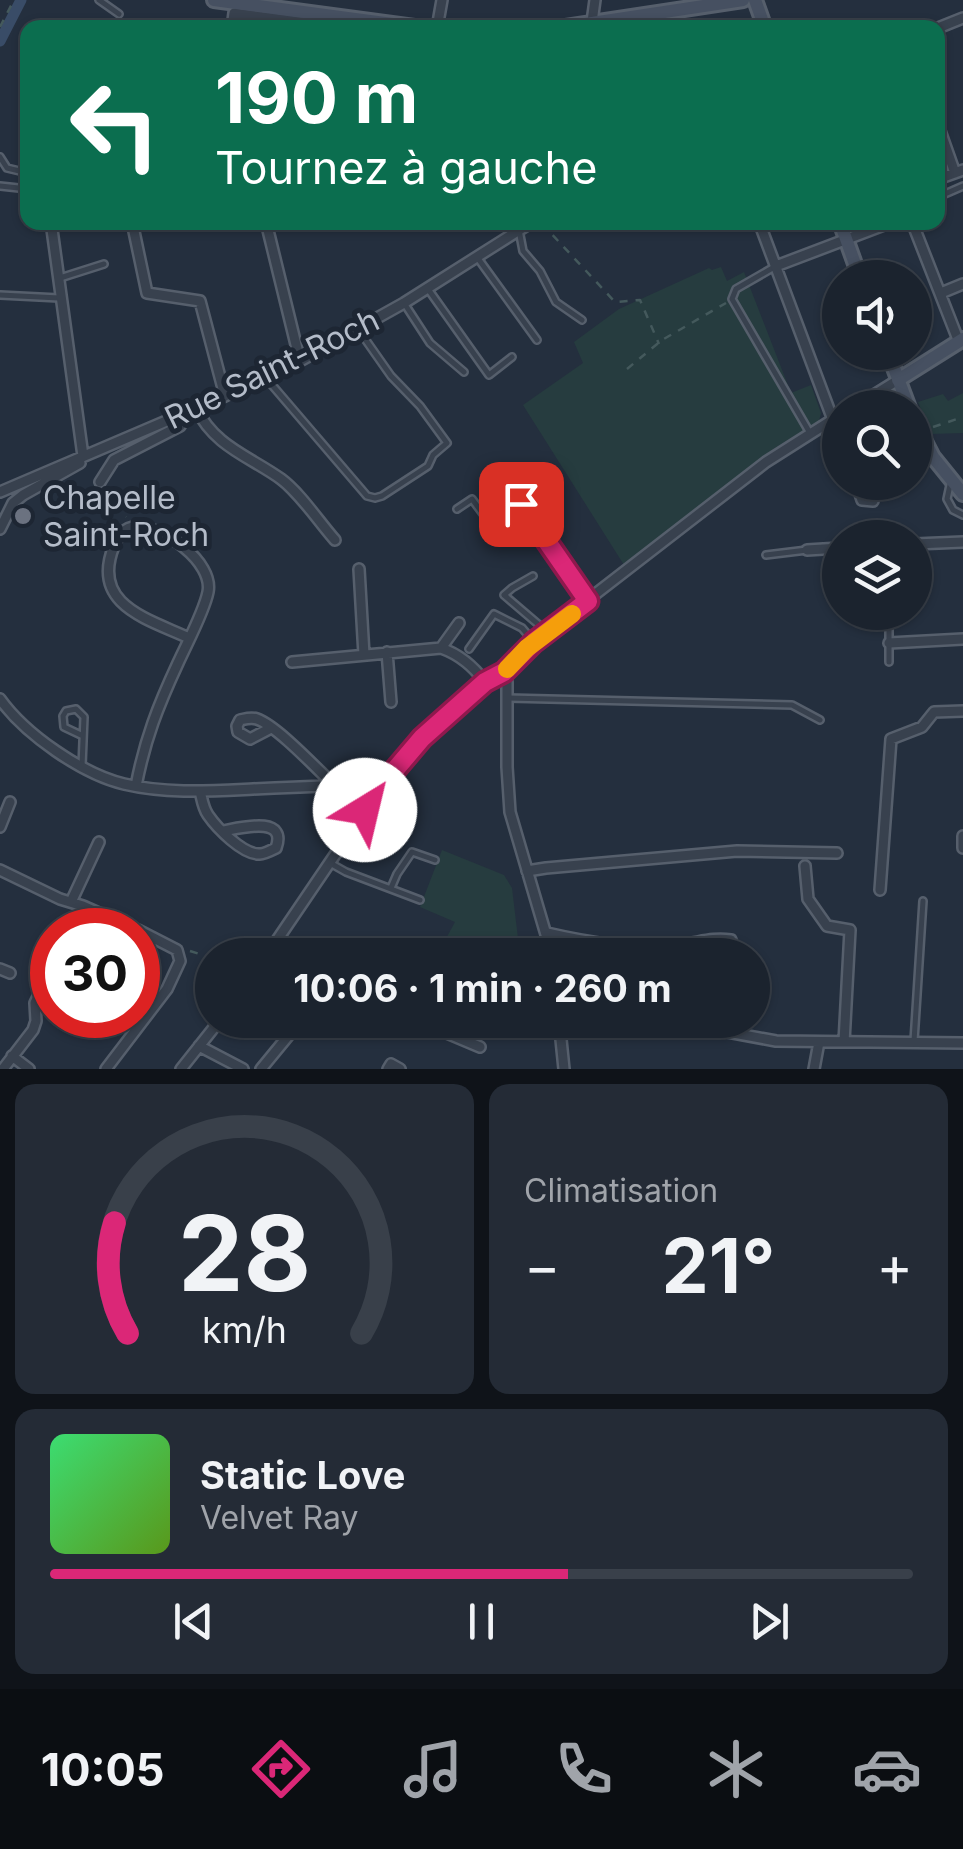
<!DOCTYPE html>
<html lang="fr">
<meta charset="utf-8">
<style>
:root{--surface:#1b232e;--page:#242b36;--text:#f1f3f6;--muted:#a0a4aa;--line:#39404a;--accent:#db2777}
body{margin:0;font-family:Inter,sans-serif;background:var(--page);color:var(--text);height:100vh;display:flex;flex-direction:column;font-size:38px;white-space:nowrap}
*{box-sizing:border-box;margin:0}
p{font-size:32px;color:var(--muted)}
.icon{flex:none;width:55px;height:55px;fill:none;stroke:currentColor;stroke-width:2;stroke-linecap:round;stroke-linejoin:round}
.map{position:relative;height:1069px;overflow:hidden}
.panel{display:flex;flex-direction:column;gap:15px;padding:15px;background:#0f1319;flex:1}
.panel>*{flex:none}
.hud{position:absolute;left:20px;top:20px;width:925px;height:210px;border-radius:20px;box-shadow:0 2px 8px #0004,0 0 0 2px var(--line);background:#0b6e4f;color:#fff;overflow:hidden}
.tools{position:absolute;left:822px;top:260px;display:grid;gap:20px}
.tools a{display:grid;place-items:center;width:110px;height:110px;border-radius:50%;background:var(--surface);box-shadow:0 2px 8px #0004,0 0 0 2px var(--line);font-size:50px}
.speed{position:absolute;left:30px;top:908px;display:flex;gap:20px;font-size:50px;font-weight:700;text-align:center}
.speed>*{display:grid;place-content:center;width:130px;height:130px;border-radius:50%;background:var(--surface);box-shadow:0 2px 8px #0004,0 0 0 2px var(--line);line-height:1}
.speed .limit{border:15px solid #d22;background:#fff;color:#111}
.pin{position:absolute;display:grid;place-items:center;width:85px;height:85px;color:#fff;margin:-42px;border-radius:20px;box-shadow:0 5px 15px #0006}
.me{position:absolute;width:110px;margin:-55px;rotate:36deg;stroke-linejoin:round;filter:drop-shadow(0 0 8px #0008)}
.turn{display:flex;align-items:center;gap:35px;height:210px;padding:0 30px;font-size:45px}
.turn .icon{width:130px;height:130px;stroke-width:2.5}
.turn b{display:block;font-size:70px;line-height:85px}
.big{font-size:75px;font-weight:700;line-height:1.1}
.panel .tile{flex:1;display:flex;flex-direction:column;justify-content:center;gap:15px;min-width:0;padding:0 35px;border-radius:20px;background:var(--page)}
.panel .dial{align-items:center;gap:0}
.dial svg{height:260px;overflow:visible;fill:none;stroke:var(--line);stroke-width:7;stroke-linecap:round;text-anchor:middle}
.dial text{fill:var(--text);stroke:none}
.song{display:flex;align-items:center;gap:30px}
.cover{width:120px;height:120px;border-radius:15px;background:linear-gradient(135deg,hsl(140 70% 55%),hsl(90 70% 35%))}
.played{height:10px;border-radius:5px;background:linear-gradient(90deg,var(--accent) 60%,var(--line) 60%)}
.keys{display:flex;justify-content:space-around;direction:ltr}
.heat{display:flex;justify-content:space-between;align-items:center;font-size:55px;direction:ltr}
.panel .tiles{flex:1;display:grid;gap:15px;grid-template-columns:1fr 1fr}
.tile:last-child{grid-column:span 2}
.trip{position:absolute;left:195px;top:938px;width:575px;height:100px;border-radius:50px;background:var(--surface);box-shadow:0 2px 8px #0004,0 0 0 2px var(--line);font-weight:700;line-height:100px;text-align:center}
.menu{display:flex;height:160px;justify-content:space-around;align-items:center;background:#0b0e12;color:var(--muted)}
.menu .icon{width:70px;height:70px}
.menu .selected{color:var(--accent)}
.menu b{font-size:45px;color:var(--text)}
.map>svg:first-child{display:block}
</style>
<div class="map">
<svg width="963" height="1069" viewBox="0 0 963 1069">
<rect width="100%" height="100%" fill="#242f3e"/>
<path fill="#263c3f" d="M721 267 727 281 744 272 791 393 811 385 821 413 819 421 775 448 624 565 523 405 583 363 574 342 619 309 709 268 712 270Z
M963 393V433L931 434 918 402 943 394 948 401Z
M442 850 504 875 512 888 520 955H437L455 922 420 907Z"/>
<g fill="none" stroke-linecap="round" stroke-linejoin="round">
<path stroke="#394c67" stroke-width="11" d="M0 41 21 0"/>
<defs>
<path id="lane" d="M99 0 119 14
M0 157 7 168 28 173
M0 186 28 189
M938 197 963 186
M53 226 69 222
M519 230 523 251 540 271 556 302 582 320
M477 257 537 340
M776 266 736 289 732 299 810 433
M60 278 104 264
M428 289 489 375 512 357
M0 295 59 298
M404 303 430 343 464 372
M266 378 367 496 375 498 382 496 428 466 433 455 447 443 420 406 391 376 358 329
M950 485 947 499 953 510 963 515
M457 509 472 499 492 526 521 504 587 599
M766 555 807 550
M533 576 512 588 504 595 545 630
M889 619V662
M469 649 494 614 522 628 534 642
M507 698 792 705 820 720
M82 766 84 717 76 709 66 711 63 716 64 727 83 736
M330 863 346 872 420 900
M391 888 397 874 412 852 435 860
M914 1041 923 901"/>
<path id="street" d="M592 22 595 0
M232 28 234 13 318 24 319 14
M437 28 442 0
M938 28 963 18
M938 125 955 173
M938 179 963 170
M51 222 83 456
M132 222 147 293 200 301 225 396
M266 222 300 361
M759 222 833 420
M912 222 959 342
M776 266 892 222
M941 293 963 284
M196 408C215 447 249 456 281 479 300 493 319 522 335 540
M853 408 898 380
M100 482 114 460 180 426 183 420 182 414
M856 482 862 500 873 501
M0 492 225 396 300 361 404 303 532 222
M0 529 13 503 23 495 80 463
M915 544 963 542
M807 550 840 548
M359 569 364 655
M889 643 963 639
M441 648 459 623
M387 652 391 702
M292 662 441 648C458 654 474 667 485 682
M504 672 507 682V767L510 812 552 955
M0 699C25 734 82 774 124 784 166 794 210 791 253 789 296 787 340 785 383 784
M271 728 250 739 238 732 237 726 240 720C245 719 251 717 257 719 277 726 317 769 335 786
M136 786C145 739 158 706 178 663 187 643 204 612 208 592 214 562 163 525 135 527 125 527 117 537 114 546 90 605 148 619 189 638
M200 791C202 799 203 808 208 815 217 828 243 855 260 854 264 854 272 850 276 848 288 815 240 828 223 831
M0 827 10 802
M963 848V836
M805 866 808 899 827 926 850 930 844 1042
M0 870 60 899 83 906 71 930
M527 871 546 868 737 851 837 853
M880 890 891 739 922 727 934 712 963 711
M71 902 99 842
M83 906 137 930
M547 933C590 943 630 949 675 945 696 944 710 937 731 940L735 955
M267 955 383 784 400 763 422 738 460 703 485 682 504 672 536 640 766 462 840 415
M0 969 10 973
M416 1020 480 1047
M559 1020 564 1069
M663 1020 776 1041 963 1043
M199 1046 243 1069
M12 1056 29 1069
M3 1069 33 1030 36 1021 35 1003 52 967
M106 1069 167 989 180 961 177 950 138 930
M181 1069 220 1020
M261 1069 298 1024
M388 1069 391 1064 400 1069
M814 1069 819 1042"/>
<path id="secondary" d="M214 0 422 28
M755 0 765 28
M559 28 743 0
M840 222 860 278
M888 352 909 408
M898 380 963 339
M915 422 933 457 963 494"/>
</defs>
<use href="#lane" stroke="#565f6c" stroke-width="10"/>
<use href="#street" stroke="#565f6c" stroke-width="14"/>
<use href="#secondary" stroke="#565f6c" stroke-width="18"/>
<path stroke="#44595c" stroke-width="2.5" stroke-dasharray="8 8" stroke-linecap="butt" d="M0 27 14 0
M544 222 547 229 615 302 640 300 659 344
M627 369 662 340 726 303
M933 427 963 417
M107 491 126 517
M190 951 212 958"/>
<use href="#lane" stroke="#38414e" stroke-width="5"/>
<use href="#street" stroke="#38414e" stroke-width="9"/>
<use href="#secondary" stroke="#465061" stroke-width="12"/>
</g>
<g fill="none" stroke-linecap="round" stroke-linejoin="round">
<defs>
<path id="route" d="M365 810 383 784 422 738 485 682 504 672 534 642 588 601 521 504"/>
</defs>
<use href="#route" stroke="#8e194d" stroke-width="25"/>
<use href="#route" stroke="#db2777" stroke-width="18"/>
<path stroke="#f59e0b" stroke-width="18" d="M507 669 527 648 572 614"/>
</g>
<circle fill="#6b7280" stroke="#1d2633" stroke-width="4" cx="23" cy="516" r="10"/>
<g text-anchor="middle" stroke-width="10" stroke-linejoin="round" paint-order="stroke">
<g font-size="32" fill="#b4bcc9" stroke="#1d2633">
<text transform="translate(272 369) rotate(-26)" y="11">Rue Saint-Roch</text>
</g>
<g font-size="32" fill="#b4bcc9" stroke="#1d2633" text-anchor="start">
<text x="43" y="509">Chapelle<tspan x="43" dy="37">Saint-Roch</tspan></text>
</g>
</g>
</svg>
<div class="tools">
<a><svg class="icon" aria-label="sound" viewBox="0 0 24 24"><path d="M4 9h4l5-4v14l-5-4H4zM17 9q2 3 0 6"/></svg></a>
<a><svg class="icon" aria-label="search" viewBox="0 0 24 24"><circle cx="10" cy="10" r="6"/><path d="M15 15l6 6"/></svg></a>
<a><svg class="icon" aria-label="layers" viewBox="0 0 24 24"><path d="M12 4l9 5-9 5-9-5zM3 14l9 5 9-5"/></svg></a>
</div>
<div class="speed"><div class="limit">30</div></div>
<div class="pin" style="left:521px;top:504px;background:#d93025"><svg class="icon" aria-label="arrive" viewBox="0 0 24 24"><path d="M6 21V4h12l-3 4 3 4H6"/></svg></div>
<svg class="me" style="left:365px;top:810px" viewBox="-20 -20 40 40"><circle r="19" fill="#fff"/><path d="M0-13L10 11 0 6-10 11z" fill="#db2777"/></svg>
<div class="trip">10:06 · 1 min · 260 m</div>
<div class="hud">
<div class="turn"><svg class="icon" aria-label="left" viewBox="0 0 24 24"><path d="M17 20v-9H6M10 6l-5 5 5 5"/></svg><div><b>190 m</b>Tournez à gauche</div></div>
</div>
</div>
<section class="panel">
<div class="tiles">
<div class="tile dial"><svg viewBox="0 0 100 80">
<path d="M14 69A42 42 0 1 1 86 69"/>
<path d="M14 69A42 42 0 0 1 10 35" stroke="#db2777"/>
<text x="50" y="56" font-size="32" font-weight="700">28</text>
<text x="50" y="72" font-size="11">km/h</text>
</svg></div>
<div class="tile"><p>Climatisation</p>
<div class="heat"><a>−</a><b class="big">21°</b><a>+</a></div>
</div>
<div class="tile">
<div class="song"><i class="cover"></i><div><b>Static Love</b><p>Velvet Ray</p></div></div>
<div class="played"></div>
<div class="keys"><svg class="icon" aria-label="previous" viewBox="0 0 24 24"><path d="M18 5L8 12l10 7zM5 5v14"/></svg><svg class="icon" aria-label="pause" viewBox="0 0 24 24"><path d="M8 5v14M16 5v14"/></svg><svg class="icon" aria-label="next" viewBox="0 0 24 24"><path d="M6 5l10 7-10 7zM19 5v14"/></svg></div>
</div>
</div>
</section>
<nav class="menu">
<b>10:05</b>
<svg class="icon selected" aria-label="directions" viewBox="0 0 24 24"><path d="M12 3l9 9-9 9-9-9zM9 14v-3h6M13 9l2 2-2 2"/></svg>
<svg class="icon" aria-label="music" viewBox="0 0 24 24"><path d="M9 18V5l10-2v13"/><circle cx="6" cy="18" r="3"/><circle cx="16" cy="16" r="3"/></svg>
<svg class="icon" aria-label="phone" viewBox="0 0 24 24"><path d="M5 4h4l2 5-3 2q2 4 5 5l2-3 5 2v4C11 20 4 13 5 4z"/></svg>
<svg class="icon" aria-label="climate" viewBox="0 0 24 24"><path d="M12 3v18M4 7l16 10M4 17L20 7"/></svg>
<svg class="icon" aria-label="car" viewBox="0 0 24 24"><path d="M5 17H2v-5l4-1 3-4h7l3 4 3 1v5h-3M9 17h6M6 11h13"/><circle cx="7" cy="17" r="2"/><circle cx="17" cy="17" r="2"/></svg>
</nav>
